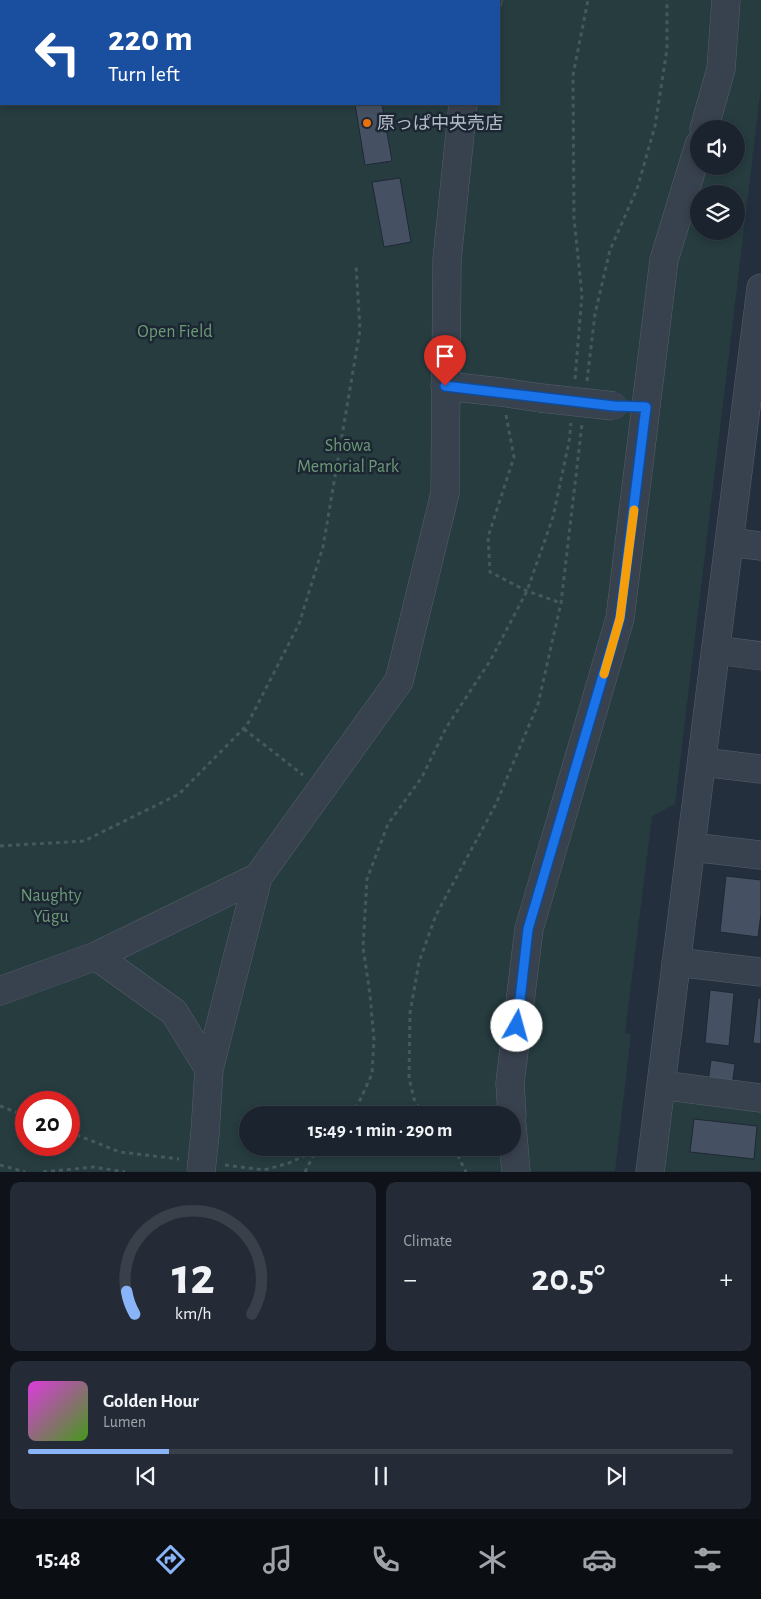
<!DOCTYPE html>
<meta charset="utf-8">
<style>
:root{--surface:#1b232e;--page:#242b36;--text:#f1f3f6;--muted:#a0a4aa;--line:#39404a;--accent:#8ab4f8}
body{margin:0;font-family:"Alegreya Sans","Noto Sans JP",sans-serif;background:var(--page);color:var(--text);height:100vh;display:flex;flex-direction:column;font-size:19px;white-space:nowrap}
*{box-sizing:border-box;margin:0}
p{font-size:16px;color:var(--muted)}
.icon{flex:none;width:28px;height:28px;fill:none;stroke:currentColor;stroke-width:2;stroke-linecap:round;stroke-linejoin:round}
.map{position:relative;height:1172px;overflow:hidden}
.side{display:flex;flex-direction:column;gap:10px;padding:10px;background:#0f1319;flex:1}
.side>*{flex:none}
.hud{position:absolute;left:0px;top:0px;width:500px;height:105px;box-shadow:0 2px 8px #0003,0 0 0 1px var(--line);background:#1a4fa0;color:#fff;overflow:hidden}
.controls{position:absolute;left:690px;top:120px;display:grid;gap:10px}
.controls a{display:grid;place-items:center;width:55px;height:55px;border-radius:50%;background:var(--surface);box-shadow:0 2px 8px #0003,0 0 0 1px var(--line);font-size:25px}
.speed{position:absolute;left:15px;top:1091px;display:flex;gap:10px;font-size:25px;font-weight:700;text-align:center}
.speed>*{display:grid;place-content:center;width:65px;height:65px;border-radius:50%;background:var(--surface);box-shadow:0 2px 8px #0003,0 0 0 1px var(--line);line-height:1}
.speed .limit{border:8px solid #d22;background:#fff;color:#111}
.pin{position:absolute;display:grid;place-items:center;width:42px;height:42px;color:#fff;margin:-51px -21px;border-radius:50% 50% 50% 0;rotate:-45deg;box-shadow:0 0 5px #0007}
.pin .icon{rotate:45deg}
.me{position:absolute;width:55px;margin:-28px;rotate:7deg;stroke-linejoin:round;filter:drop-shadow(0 0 4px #0008)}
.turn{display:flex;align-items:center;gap:18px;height:105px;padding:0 25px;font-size:22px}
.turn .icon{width:65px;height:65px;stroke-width:2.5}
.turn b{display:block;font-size:35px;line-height:42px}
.big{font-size:38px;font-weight:600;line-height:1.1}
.side .card{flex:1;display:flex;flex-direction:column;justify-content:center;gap:8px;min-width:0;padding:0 18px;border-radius:10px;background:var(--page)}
.side .dial{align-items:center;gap:0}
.dial svg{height:130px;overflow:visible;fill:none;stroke:var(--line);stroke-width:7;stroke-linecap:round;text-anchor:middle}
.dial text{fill:var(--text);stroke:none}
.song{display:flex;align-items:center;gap:15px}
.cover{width:60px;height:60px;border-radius:8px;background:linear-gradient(135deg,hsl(300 70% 55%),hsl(100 70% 35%))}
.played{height:5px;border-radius:2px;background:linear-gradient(90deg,var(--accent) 20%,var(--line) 20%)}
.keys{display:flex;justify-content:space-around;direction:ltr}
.heat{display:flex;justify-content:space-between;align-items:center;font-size:28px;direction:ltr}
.side .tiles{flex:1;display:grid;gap:10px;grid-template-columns:1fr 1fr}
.card:last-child{grid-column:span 2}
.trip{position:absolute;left:239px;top:1106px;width:282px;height:50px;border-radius:25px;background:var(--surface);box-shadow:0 2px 8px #0003,0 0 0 1px var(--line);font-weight:600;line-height:50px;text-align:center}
.tabs{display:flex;height:80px;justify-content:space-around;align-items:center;background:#0b0e12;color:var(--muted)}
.tabs .icon{width:35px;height:35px}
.tabs .selected{color:var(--accent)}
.tabs b{font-size:22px;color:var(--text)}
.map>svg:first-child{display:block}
</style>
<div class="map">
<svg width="761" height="1172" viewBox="0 0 761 1172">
<rect width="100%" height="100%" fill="#242f3e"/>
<path fill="#263c3f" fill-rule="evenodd" d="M0 0H761V87L675 804 652 816 625 1033 631 1034 615 1171 0 1172ZM1 1H499V104H1ZM699 129H736V166H699ZM699 194H736V231H699ZM26 1102H69V1145H26ZM248 1115H512V1148H248Z
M667 1090 761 1103V1171L657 1172Z"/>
<path fill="#455162" stroke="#1f2835" d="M355 104H382L392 161 365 165Z
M400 178 411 242 384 247 372 182Z
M726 876 761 880V914L758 937 720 932Z
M710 990 734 993 729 1046 705 1043Z
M758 998H761V1044L753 1043Z
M711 1060 735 1064 732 1086 708 1082Z
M694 1119 757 1126 754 1159 690 1152Z"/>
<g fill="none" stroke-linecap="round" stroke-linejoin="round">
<defs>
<path id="minor" d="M488 1V0
M704 129 721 69 726 0
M445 386 501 392 541 398
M729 542 761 546
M716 650 761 656
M702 762 761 769
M691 847 761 855
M96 956 174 1012 209 1069
M676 962 761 972
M0 991 96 956 258 877
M661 1085 761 1098
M512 1115 510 1083 529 929 620 618 664 260 699 145
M512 1125 516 1172
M205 1134 209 1069 258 877 399 681 445 493 447 260 463 104
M650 1172 761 288"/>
</defs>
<use href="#minor" stroke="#565f6c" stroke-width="29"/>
<path stroke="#44595c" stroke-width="3" stroke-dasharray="4 4" stroke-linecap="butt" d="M575 379 582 295 574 218 573 75 588 0
M587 381 595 314 610 250 637 189 655 126 667 49V0
M506 415 514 457 488 537 490 572 527 591 561 603
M244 729 303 775
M0 846 84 841 179 794 247 725 299 624 323 547 360 330 356 265
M0 1106 26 1116
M351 1115 360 1100 372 1074 374 1040 370 995 363 947 367 879 388 824 422 777 446 728 490 661 527 591 553 517 569 442 571 423
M366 1115 387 1112 405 1115
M423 1115 414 1099 409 1078 410 1013 419 962 436 915 496 804 538 704 561 603 582 424
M69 1132 120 1152 179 1159
M454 1148 466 1172
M0 1165 25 1172
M225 1165 264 1170 289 1163 315 1151
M43 1172 94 1167 125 1172
M305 1172 317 1148"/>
<use href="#minor" stroke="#38414e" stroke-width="28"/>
<defs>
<path id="minor-bridge" d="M541 398 614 406
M201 1172 205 1134"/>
</defs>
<use href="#minor-bridge" stroke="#565f6c" stroke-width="29" stroke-linecap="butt"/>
<use href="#minor-bridge" stroke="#38414e" stroke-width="28"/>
</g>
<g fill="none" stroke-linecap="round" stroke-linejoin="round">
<defs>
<path id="route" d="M445 386 614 406 646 407 620 618 528 929 517 1026"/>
</defs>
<use href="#route" stroke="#114b97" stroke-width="12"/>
<use href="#route" stroke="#1a73e8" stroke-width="9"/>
<path stroke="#f59e0b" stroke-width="9" d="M604 674 620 618 634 510"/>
</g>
<circle fill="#e8710a" stroke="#1d2633" stroke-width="2" cx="367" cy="123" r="5"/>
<g text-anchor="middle" stroke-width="5" stroke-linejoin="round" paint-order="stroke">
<g font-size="18" fill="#b4bcc9" stroke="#1d2633" text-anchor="start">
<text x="377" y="129">原っぱ中央売店</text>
</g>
<g font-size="18" fill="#6b9a76" stroke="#1d2633">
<text x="175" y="337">Open Field</text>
<text x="348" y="451">Shōwa<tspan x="348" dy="21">Memorial Park</tspan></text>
<text x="51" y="901">Naughty<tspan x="51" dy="21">Yūgu</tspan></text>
</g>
</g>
</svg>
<div class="controls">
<a><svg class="icon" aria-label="sound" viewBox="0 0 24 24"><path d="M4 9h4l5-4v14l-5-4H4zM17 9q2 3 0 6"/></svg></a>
<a><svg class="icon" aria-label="layers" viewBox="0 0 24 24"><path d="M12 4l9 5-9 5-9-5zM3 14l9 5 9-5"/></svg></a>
</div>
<div class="speed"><div class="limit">20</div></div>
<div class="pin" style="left:445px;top:386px;background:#d93025"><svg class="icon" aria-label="arrive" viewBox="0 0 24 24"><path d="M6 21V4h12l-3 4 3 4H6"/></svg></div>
<svg class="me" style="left:517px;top:1026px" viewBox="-20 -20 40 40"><circle r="19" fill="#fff"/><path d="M0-13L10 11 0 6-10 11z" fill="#1a73e8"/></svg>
<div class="trip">15:49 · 1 min · 290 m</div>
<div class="hud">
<div class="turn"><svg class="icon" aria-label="left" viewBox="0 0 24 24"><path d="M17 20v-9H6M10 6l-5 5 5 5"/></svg><div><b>220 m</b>Turn left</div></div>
</div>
</div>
<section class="side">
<div class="tiles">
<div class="card dial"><svg viewBox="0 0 100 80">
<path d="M14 69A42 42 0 1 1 86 69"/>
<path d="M14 69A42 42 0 0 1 9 55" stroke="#8ab4f8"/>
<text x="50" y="56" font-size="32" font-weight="700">12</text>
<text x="50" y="72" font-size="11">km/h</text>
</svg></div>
<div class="card"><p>Climate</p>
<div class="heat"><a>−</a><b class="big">20.5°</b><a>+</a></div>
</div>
<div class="card">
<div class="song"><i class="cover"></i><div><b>Golden Hour</b><p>Lumen</p></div></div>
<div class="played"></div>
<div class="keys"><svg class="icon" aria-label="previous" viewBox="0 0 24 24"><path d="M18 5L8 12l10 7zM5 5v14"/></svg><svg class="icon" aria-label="pause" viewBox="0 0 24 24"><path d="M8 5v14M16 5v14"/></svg><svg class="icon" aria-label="next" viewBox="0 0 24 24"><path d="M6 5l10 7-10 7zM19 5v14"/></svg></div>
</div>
</div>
</section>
<nav class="tabs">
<b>15:48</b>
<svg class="icon selected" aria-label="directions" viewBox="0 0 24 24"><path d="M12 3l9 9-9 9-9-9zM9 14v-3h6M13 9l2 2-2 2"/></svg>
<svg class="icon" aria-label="music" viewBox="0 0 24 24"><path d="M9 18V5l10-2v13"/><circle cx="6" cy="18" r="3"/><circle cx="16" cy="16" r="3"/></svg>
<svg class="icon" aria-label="phone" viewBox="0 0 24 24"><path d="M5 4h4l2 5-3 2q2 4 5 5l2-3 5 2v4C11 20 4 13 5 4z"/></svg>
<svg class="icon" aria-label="climate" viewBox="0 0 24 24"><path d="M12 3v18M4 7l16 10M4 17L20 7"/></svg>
<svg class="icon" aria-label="car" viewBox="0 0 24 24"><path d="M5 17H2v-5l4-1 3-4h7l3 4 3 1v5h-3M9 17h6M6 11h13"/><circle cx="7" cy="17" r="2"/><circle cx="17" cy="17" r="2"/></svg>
<svg class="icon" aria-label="filters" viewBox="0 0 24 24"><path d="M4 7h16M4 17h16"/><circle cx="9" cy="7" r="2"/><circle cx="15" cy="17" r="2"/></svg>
</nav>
